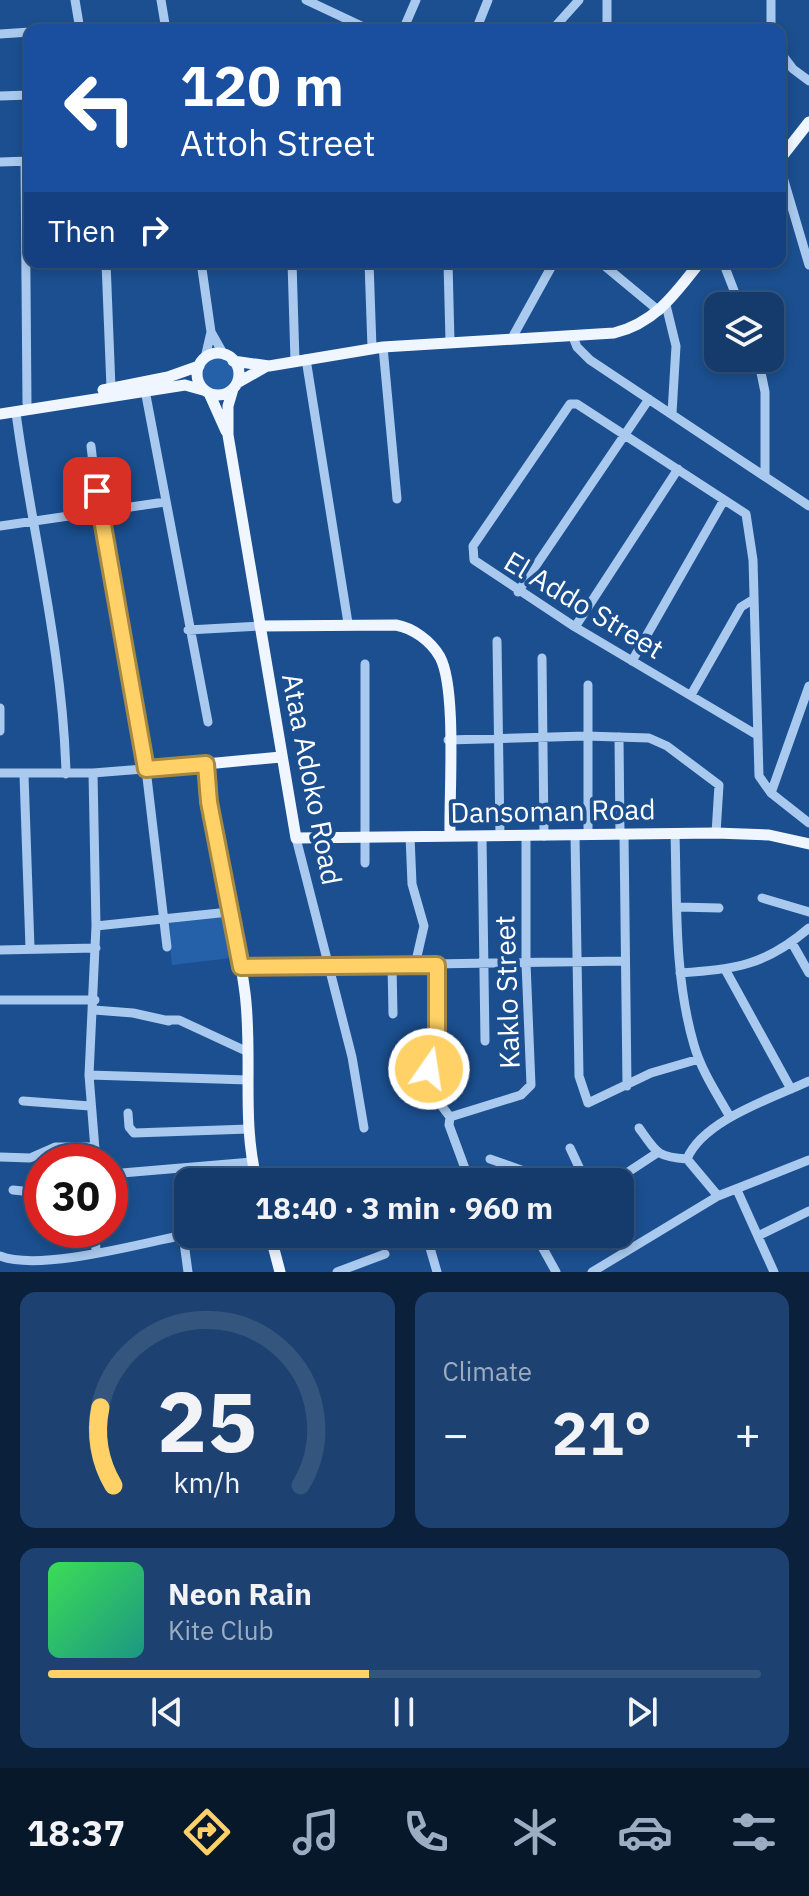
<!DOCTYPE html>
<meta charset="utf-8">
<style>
:root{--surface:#143b6b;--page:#1d4271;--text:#f1f3f6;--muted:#9dadc1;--line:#33557e;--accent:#ffd166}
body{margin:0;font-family:"IBM Plex Sans",sans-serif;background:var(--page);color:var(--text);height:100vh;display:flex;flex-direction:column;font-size:30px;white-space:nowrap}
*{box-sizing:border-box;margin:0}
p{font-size:26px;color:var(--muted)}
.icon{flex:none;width:44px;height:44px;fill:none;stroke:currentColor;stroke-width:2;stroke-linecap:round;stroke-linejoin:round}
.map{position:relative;height:1272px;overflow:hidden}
.drawer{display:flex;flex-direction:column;gap:20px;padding:20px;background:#0b203b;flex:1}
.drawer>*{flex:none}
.hud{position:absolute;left:24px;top:24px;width:762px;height:244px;border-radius:16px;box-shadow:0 4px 12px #0003,0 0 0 2px var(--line);background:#1a4fa0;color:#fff;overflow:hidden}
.fabs{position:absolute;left:704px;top:292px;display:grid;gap:16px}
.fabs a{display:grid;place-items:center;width:80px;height:80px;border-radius:16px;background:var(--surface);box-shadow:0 4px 12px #0003,0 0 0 2px var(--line);font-size:40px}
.speed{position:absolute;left:24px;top:1144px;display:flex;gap:16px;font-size:40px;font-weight:700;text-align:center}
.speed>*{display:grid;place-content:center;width:104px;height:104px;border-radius:50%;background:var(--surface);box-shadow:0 4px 12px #0003,0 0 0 2px var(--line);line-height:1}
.speed .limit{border:12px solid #d22;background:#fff;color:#111}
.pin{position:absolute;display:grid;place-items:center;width:68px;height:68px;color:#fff;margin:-34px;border-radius:16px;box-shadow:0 4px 12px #0006}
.me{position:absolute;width:88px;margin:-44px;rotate:13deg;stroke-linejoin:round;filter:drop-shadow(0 0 6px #0008)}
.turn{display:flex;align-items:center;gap:28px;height:168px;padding:0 24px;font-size:36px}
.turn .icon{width:104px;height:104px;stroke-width:2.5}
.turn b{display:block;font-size:56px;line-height:68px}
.then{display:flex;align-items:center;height:76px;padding:0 24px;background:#0003;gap:16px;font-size:30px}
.big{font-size:60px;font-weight:700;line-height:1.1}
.drawer .tile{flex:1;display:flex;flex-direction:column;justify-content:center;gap:12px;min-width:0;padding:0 28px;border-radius:16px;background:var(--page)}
.drawer .dial{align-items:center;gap:0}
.dial svg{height:208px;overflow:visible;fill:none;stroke:var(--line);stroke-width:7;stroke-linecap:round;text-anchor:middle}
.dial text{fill:var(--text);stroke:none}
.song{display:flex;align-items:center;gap:24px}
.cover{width:96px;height:96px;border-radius:12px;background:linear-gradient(135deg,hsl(130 70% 55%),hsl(170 70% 35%))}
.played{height:8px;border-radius:4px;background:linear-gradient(90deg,var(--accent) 45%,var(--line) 45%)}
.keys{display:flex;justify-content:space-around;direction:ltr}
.heat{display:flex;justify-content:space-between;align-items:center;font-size:44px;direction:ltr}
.drawer .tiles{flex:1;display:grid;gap:20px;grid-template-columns:1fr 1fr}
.tile:last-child{grid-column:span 2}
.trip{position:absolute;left:174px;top:1168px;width:460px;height:80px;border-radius:16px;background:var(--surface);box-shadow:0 4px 12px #0003,0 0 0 2px var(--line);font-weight:700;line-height:80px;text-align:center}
.dock{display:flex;height:128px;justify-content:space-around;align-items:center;background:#08182b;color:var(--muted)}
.dock .icon{width:56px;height:56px}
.dock .selected{color:var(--accent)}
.dock b{font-size:36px;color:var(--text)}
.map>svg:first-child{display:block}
</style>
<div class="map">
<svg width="809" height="1272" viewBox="0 0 809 1272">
<rect width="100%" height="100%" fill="#1b4f8f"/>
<path fill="#2461a8" d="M199 374a18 18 0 1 1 36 0a18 18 0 1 1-36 0Z
M226 914 231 958 172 965 167 921Z"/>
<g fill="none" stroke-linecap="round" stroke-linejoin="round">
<path stroke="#a9c9ee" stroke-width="9" d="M75 0 80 30
M161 0 166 30
M306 0 370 30
M607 0V30
M771 0V30
M403 30 416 0
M476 30 488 0
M552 30 579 0
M0 34 30 32
M780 52 793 69 809 81
M0 96 30 95
M25 161 27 403
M0 162 29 161
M780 167 809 265
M106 262 111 388
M201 262 211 332 205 358
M292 262 295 361
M369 262 372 348
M448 262 450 342
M600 262 659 311
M723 262 740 306
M666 305 676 346 672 413
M211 332 224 355
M573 337 577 347 590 360 809 506
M512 338 554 262
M383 347 397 499
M758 358 765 392V474
M306 359 348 623
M145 390 208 722
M16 413C32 533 63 652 66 774
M91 446 99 514 146 769 167 947
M0 526 165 502
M518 592 649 399
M575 627 678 469
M188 630 260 626
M497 641 500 836
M542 658 544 836
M632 661 724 500
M588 685V834
M691 695 741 607 754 599
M0 708V731
M757 735 575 627 474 560 473 546 570 404H577L746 514 753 560 759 776 771 793 809 823
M619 737 620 834
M448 740 586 736 649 738 667 746 719 785 716 833
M0 773H93L206 764
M93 773 96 926 89 1075 96 1162
M24 775 30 948
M771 793 809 686
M675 833C677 903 674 977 694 1045 701 1070 717 1094 730 1117
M624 834 627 1086
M575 835 579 1076 588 1103 651 1073 699 1059
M410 836 412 884 424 926 415 965
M482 836 485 1041
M296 838 352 1057 364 1128
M365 863V664
M762 898 809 912
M678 907 719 908
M96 926 229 912
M792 943 809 973
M0 950 96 948
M392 965 393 1014
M437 965V1062L428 1073 438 1101 450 1117
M241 967 624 961
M726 971 791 1089
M680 973C735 969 765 966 809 928
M0 1000H95
M94 1010 133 1013 169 1021
M167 1020H179L248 1052
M89 1075 248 1080
M23 1101 90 1106
M128 1113 129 1127 134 1133 249 1129
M639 1128C657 1153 657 1157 687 1159
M570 1148 586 1182
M0 1157 30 1158 55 1147H94
M490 1159 524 1171 535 1182
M687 1159C703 1120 773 1098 809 1081
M687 1159 718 1196
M110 1174 252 1162
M384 1182 402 1173 409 1182
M470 1182 449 1125 450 1117 521 1095 531 1085 526 963V836
M613 1182 657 1153
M13 1190 42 1193
M737 1190 774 1272
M95 1230 96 1253
M426 1234 437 1272
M535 1234 556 1272
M183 1235 188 1272
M758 1236 809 1211
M0 1256C39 1272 144 1243 188 1234
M337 1272 385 1254
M592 1272 718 1196 809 1160"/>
<path stroke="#f0f6ff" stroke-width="11" d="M780 159 809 122
M197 374a21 21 0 1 1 42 0a21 21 0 1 1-42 0Z
M233 361 269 366 383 347 614 333C655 323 675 294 700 262
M237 383 267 366
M233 389 228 406V435L296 838 716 833 769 835 809 844
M103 390 168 377 199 366
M209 393 226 431
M0 414 185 385 203 390
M260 626 396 625C413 628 431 641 440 657 457 689 449 794 450 835
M257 1182C241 1120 253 1056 245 993 235 916 212 842 206 764L281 757
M270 1234 280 1272"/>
</g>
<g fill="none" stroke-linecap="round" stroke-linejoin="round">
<defs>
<path id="route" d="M97 491 146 769 206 764 209 802 241 967 437 965V1062L429 1069"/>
</defs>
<use href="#route" stroke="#a68842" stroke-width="20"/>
<use href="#route" stroke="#ffd166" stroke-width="14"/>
</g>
<g text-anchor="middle" stroke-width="8" stroke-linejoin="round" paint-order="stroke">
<g font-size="28" fill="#fff" stroke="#1b4f8f">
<text transform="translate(584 605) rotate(31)" y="10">El Addo Street</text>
<text transform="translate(312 779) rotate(79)" y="10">Ataa Adoko Road</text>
<text transform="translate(553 811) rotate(-1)" y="10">Dansoman Road</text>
<text transform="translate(507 992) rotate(-92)" y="10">Kaklo Street</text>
</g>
</g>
</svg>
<div class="fabs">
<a><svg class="icon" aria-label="layers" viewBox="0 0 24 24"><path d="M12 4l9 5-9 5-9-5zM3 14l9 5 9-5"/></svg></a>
</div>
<div class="speed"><div class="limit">30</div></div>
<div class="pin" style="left:97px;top:491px;background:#d93025"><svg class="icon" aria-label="arrive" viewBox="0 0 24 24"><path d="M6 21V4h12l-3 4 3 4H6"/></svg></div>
<svg class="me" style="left:429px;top:1069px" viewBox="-20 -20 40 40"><circle r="17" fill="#ffd166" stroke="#fff" stroke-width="3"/><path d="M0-11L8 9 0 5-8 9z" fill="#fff"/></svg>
<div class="trip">18:40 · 3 min · 960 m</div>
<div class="hud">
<div class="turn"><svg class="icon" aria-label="left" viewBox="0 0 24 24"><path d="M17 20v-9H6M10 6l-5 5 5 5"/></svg><div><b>120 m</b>Attoh Street</div></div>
<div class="then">Then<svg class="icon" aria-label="right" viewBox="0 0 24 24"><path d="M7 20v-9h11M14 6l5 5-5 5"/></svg></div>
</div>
</div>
<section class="drawer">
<div class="tiles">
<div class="tile dial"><svg viewBox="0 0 100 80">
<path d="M14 69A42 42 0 1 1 86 69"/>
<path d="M14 69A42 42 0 0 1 9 39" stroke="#ffd166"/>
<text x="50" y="56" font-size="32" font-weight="700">25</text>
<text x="50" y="72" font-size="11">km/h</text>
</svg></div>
<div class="tile"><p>Climate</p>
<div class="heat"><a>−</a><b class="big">21°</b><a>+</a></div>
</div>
<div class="tile">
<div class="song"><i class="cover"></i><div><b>Neon Rain</b><p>Kite Club</p></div></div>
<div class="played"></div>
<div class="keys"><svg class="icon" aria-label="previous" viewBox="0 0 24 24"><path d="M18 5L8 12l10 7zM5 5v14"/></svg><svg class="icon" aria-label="pause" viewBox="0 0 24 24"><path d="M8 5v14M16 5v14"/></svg><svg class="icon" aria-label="next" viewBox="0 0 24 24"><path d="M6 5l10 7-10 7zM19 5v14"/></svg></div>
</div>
</div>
</section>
<nav class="dock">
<b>18:37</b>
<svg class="icon selected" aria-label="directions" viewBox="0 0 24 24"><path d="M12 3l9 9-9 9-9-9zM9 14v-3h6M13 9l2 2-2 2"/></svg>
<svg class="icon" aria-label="music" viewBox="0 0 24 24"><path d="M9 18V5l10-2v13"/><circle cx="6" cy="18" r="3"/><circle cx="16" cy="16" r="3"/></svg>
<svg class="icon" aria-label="phone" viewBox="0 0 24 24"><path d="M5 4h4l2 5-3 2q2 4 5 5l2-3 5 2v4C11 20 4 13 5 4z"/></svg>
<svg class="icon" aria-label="climate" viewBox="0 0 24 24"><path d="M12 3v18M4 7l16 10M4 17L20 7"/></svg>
<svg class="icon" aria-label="car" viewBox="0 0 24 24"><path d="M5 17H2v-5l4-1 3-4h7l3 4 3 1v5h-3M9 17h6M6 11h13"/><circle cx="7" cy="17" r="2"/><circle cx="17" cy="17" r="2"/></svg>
<svg class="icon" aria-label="filters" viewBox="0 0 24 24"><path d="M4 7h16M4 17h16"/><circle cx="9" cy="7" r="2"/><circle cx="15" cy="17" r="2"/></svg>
</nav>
